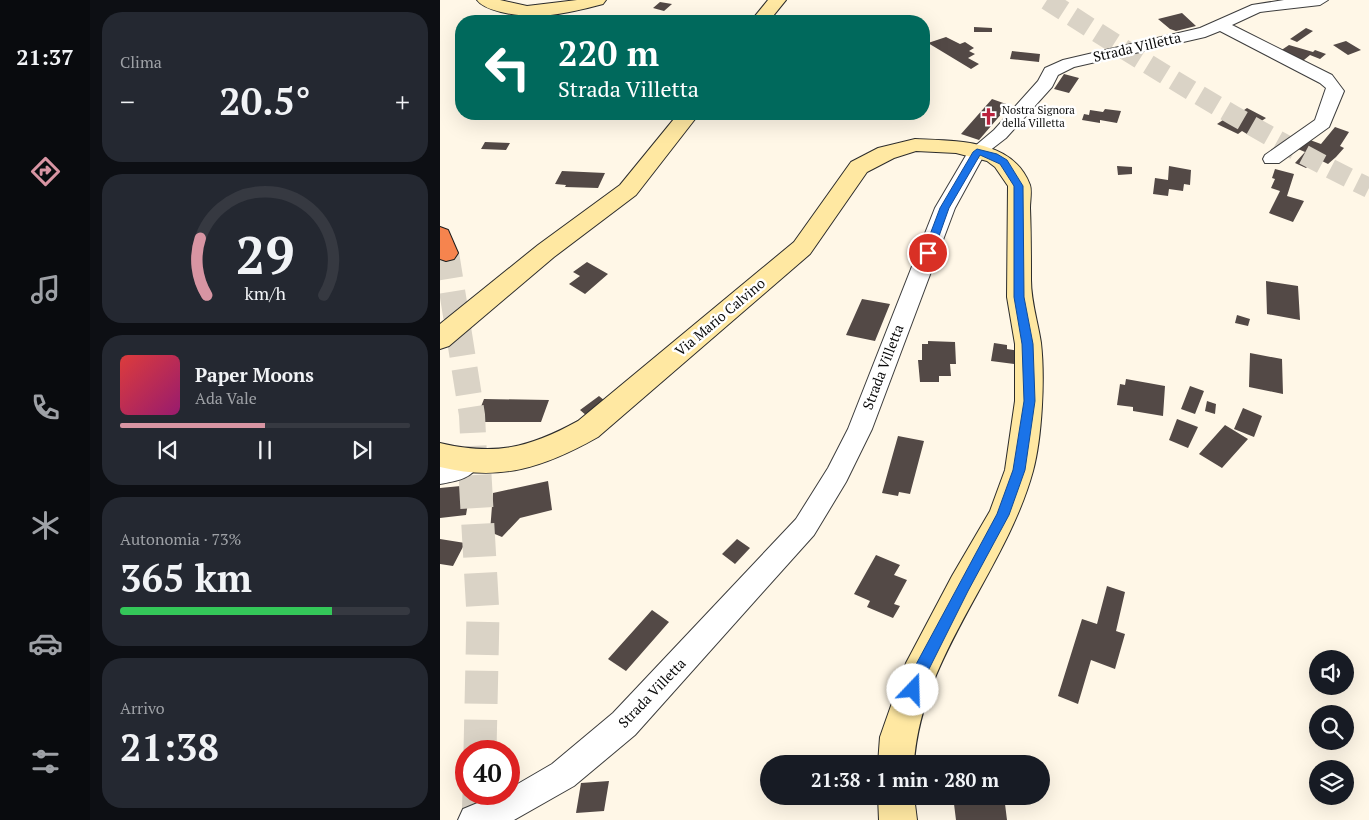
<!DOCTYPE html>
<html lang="it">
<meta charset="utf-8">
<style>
:root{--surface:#171b24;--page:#242831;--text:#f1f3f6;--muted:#9ea1a6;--line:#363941;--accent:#d895a3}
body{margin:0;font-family:"PT Serif",serif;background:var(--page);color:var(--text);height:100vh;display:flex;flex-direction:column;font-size:19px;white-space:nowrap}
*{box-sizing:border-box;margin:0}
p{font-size:16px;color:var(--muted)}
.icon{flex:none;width:28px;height:28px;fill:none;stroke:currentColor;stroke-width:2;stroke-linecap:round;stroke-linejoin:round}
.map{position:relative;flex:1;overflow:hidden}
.drawer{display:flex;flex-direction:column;gap:12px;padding:12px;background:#0d0f14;width:350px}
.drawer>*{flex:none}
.banner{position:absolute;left:15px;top:15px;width:475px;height:105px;border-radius:20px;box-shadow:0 5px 20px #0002;background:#00695c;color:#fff;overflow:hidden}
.controls{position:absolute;left:869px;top:650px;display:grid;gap:10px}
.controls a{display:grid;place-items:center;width:45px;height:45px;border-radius:50%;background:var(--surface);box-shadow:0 5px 20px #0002;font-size:25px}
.speed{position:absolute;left:15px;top:740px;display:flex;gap:10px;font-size:25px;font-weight:700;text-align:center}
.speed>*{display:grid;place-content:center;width:65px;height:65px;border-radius:50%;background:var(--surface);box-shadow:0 5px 20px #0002;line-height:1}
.speed .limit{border:8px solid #d22;background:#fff;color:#111}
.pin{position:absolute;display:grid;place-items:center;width:42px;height:42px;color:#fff;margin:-21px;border:2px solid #fff;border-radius:50%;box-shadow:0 1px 5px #0007}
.me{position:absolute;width:55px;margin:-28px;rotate:21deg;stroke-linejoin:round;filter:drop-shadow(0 0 4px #0008)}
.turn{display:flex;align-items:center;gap:18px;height:105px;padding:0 20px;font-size:22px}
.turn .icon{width:65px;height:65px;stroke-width:2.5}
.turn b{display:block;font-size:35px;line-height:42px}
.big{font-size:38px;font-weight:800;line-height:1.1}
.drawer .widget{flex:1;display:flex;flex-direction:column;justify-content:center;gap:8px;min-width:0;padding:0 18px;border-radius:20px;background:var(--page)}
.drawer .dial{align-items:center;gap:0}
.dial svg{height:130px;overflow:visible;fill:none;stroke:var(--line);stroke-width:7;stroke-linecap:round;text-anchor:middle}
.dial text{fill:var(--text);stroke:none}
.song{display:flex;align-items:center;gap:15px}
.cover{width:60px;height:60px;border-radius:8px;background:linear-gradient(135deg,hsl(0 70% 55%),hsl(320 70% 35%))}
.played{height:5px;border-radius:2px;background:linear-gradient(90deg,var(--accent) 50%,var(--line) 50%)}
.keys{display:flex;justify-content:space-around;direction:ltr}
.heat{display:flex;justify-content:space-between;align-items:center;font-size:28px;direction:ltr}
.charge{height:8px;border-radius:4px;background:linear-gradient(90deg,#34c759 73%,var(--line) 0)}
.trip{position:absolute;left:320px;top:755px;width:290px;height:50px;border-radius:25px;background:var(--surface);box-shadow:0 5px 20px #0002;font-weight:800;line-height:50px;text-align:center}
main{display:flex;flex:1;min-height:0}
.dock{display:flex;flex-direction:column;width:90px;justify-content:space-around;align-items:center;background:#090b0e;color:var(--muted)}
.dock .icon{width:35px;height:35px}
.dock .selected{color:var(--accent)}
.dock b{font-size:22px;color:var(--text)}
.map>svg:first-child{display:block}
</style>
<main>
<nav class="dock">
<b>21:37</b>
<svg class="icon selected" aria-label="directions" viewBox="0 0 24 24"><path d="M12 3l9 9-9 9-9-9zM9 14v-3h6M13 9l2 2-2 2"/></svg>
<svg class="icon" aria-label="music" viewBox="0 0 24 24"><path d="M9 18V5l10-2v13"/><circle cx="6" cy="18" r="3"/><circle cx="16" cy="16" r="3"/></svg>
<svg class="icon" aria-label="phone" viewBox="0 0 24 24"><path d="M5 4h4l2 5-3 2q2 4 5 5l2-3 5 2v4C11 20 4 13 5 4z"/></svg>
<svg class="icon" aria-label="climate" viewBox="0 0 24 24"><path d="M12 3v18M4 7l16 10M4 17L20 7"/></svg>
<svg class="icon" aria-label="car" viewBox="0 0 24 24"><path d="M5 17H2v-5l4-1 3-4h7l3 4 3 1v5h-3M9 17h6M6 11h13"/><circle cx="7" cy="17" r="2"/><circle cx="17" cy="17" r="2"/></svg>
<svg class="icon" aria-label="filters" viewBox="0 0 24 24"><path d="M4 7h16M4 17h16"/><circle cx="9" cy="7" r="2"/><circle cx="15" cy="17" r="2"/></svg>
</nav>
<section class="drawer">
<div class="widget"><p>Clima</p>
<div class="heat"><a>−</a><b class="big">20.5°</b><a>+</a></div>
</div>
<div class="widget dial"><svg viewBox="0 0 100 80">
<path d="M14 69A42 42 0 1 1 86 69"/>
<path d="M14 69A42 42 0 0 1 10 34" stroke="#d895a3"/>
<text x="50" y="56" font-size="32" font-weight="700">29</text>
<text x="50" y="72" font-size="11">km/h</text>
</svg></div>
<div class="widget">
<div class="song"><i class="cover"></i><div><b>Paper Moons</b><p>Ada Vale</p></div></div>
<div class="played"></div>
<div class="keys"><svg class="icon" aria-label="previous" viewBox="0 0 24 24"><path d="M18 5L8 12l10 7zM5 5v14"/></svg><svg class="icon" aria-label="pause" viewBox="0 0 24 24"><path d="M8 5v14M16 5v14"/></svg><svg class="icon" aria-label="next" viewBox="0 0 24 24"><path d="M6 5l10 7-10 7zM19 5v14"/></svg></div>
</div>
<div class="widget"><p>Autonomia · 73%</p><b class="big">365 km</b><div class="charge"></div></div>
<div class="widget"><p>Arrivo</p><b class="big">21:38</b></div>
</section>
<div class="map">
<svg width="929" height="820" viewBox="0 0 929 820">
<rect width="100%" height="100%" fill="#fff7e7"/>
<path fill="#534946" d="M220 2 232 4 224 11 213 8Z
M742 13 756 26 736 31 730 29 718 19Z
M534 27 552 28V32H534Z
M866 28 873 31 857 42 850 39Z
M506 37 520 44 525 42 534 48 529 51 535 54 528 58 539 64 531 69 488 43Z
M906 41 921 50 908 55 893 45Z
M849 45 873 52 875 50 886 54 880 59 870 55 859 64 840 51Z
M572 51 600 54 599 62 570 59Z
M624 74 639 78 629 93 614 89Z
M552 99 569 105 539 140 521 134Z
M807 108 826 118 820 122 823 123 807 134 802 131 798 134 777 124 786 118 790 120Z
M665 109 681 111 677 123 660 120V123L642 120 644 114 649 115 650 110 663 112Z
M895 127 909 132 900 146 904 148 896 157 888 164 876 158 866 168 855 163 865 152 858 149 870 140 881 144Z
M45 142 70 143 66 150 41 149Z
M677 166 692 167V174L678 175Z
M729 166 751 170 750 185 744 184 743 191 729 189 728 196 713 194 715 178 728 180Z
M835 169 854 174 847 196 864 201 853 222 829 213 840 191 831 188 835 179 832 178Z
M122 171 165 173 158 188 125 187 126 185 115 184Z
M147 262 168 274 145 294 129 284 140 276 133 272Z
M826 281 858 286 860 320 827 314Z
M422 299 450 304 435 341 406 335Z
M797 315 810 319 808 326 795 323Z
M488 341 515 342 516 364H510L511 376H499V382H480L478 360H482V344H488Z
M554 343 567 345V349L585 352 582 365 551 361Z
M810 353 842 359 843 394 809 387Z
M686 379 725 386 723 416 693 411V407L677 405 680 384 685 385Z
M750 386 764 391 755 414 741 409Z
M159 396 165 401 147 416 140 410Z
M44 399 109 400 101 422H35Z
M767 401 776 404 775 414 765 411Z
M803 408 822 416 814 437 794 429Z
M737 419 758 427 748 448 729 440Z
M785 425 808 439 782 468 759 454Z
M458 436 484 441 470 494 459 492 458 496 442 493Z
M108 481 112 510 80 518 62 537 50 532 53 493Z
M31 485 26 515 0 518V488Z
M0 539 25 543 13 566 0 564Z
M297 539 310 548 295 564 282 554Z
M436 555 460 565 454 575 467 580 454 604 460 606 453 618 427 607 430 601 414 594Z
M667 586 685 592 676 631 685 634 675 669 651 660 638 704 618 696 642 619 657 624Z
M212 610 229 622 186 671 168 659Z
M169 781 164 811 136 813 141 783Z
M513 796H564L567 820H516Z"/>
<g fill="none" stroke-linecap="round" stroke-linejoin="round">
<path stroke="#dad3c6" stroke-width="20" stroke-dasharray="20 10" stroke-linecap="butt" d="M607 0C712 68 817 133 929 188"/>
<path stroke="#dad3c6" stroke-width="26" stroke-dasharray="26 13" stroke-linecap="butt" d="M6 253 32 415 35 476"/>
<path stroke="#dad3c6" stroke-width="33" stroke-dasharray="33 16" stroke-linecap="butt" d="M35 475 43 615 40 751
M38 820 39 794"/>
<defs>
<path id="street" d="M844 0H888L880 5 820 12 792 25 892 75 904 91 889 127 839 163H825L823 159 825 155 875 120 886 88 880 83 780 31 765 37 634 67 618 75 612 87 566 138 544 155 515 208 432 429 406 482 374 535 195 735 134 786 74 820H18L23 809 59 794H69V789L112 764 173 713 356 519 388 468 408 429 495 208 528 152 554 130 598 81 605 68 623 60 760 28 812 5Z
M28 453 37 456 40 463C32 479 16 481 0 484V464L12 461Z"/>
<path id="secondary" d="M37 0H60L87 6 137 0H166L163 4C129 13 96 21 61 12 53 10 42 7 37 0Z
M328 0H346L329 21H311Z
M238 114H259L196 195 114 257 9 346 0 349V324L98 245 180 185Z
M475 139C516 141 573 139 590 185 592 191 590 201 590 208 591 232 591 256 591 280 591 302 598 322 601 343 605 378 602 438 593 471 565 573 481 655 474 764H438L440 737 466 663 512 576 550 511 565 470 575 401V344L567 297 568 186 555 167 547 161 516 153 476 151 454 158 427 172 370 254 158 437C105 467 61 482 0 467V443C55 456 89 448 138 421L354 242 411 162 438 148Z
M438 796H474L477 820H439Z"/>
<path id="highway" d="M0 227 8 230 18 253 14 259 6 261 0 259Z"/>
</defs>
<use href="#street" stroke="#3d3d3d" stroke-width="2"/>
<use href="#secondary" stroke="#2c2c2c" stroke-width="2"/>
<use href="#highway" stroke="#1b1b1b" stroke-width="2"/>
<use href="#street" fill="#fff" fill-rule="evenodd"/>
<use href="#secondary" fill="#ffe8a2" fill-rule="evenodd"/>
<use href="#highway" fill="#f6844e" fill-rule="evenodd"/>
</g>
<path fill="#1a73e8" stroke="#114b97" d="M537 149 557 154 567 160 583 186 584 297 593 344 595 401 585 470 569 515 528 591 485 677 478 695 473 697 468 695 466 690 473 670 557 514 573 470 584 401 582 344 574 297V186L560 164 540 155 509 208 493 253 488 256 483 253 500 208 533 152Z"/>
<defs>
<symbol id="church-bare" viewBox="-9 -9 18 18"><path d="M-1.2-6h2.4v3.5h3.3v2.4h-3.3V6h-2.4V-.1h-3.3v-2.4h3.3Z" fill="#ba223e" stroke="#fff" stroke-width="2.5" paint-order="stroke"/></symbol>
</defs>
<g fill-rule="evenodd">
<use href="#church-bare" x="536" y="104" width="25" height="25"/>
</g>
<g text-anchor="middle" stroke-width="5" stroke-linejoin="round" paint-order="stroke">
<g font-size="11" fill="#0a0a0a" stroke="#fff" text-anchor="start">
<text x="562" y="114">Nostra Signora<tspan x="562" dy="13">della Villetta</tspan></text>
</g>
<g font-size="14" fill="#0a0a0a" stroke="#fff">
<text transform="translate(697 47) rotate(-13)" y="5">Strada Villetta</text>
<text transform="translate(280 317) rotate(-40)" y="5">Via Mario Calvino</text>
<text transform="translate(443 367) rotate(-69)" y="5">Strada Villetta</text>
<text transform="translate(212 693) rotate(-46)" y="5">Strada Villetta</text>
</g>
</g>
</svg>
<div class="controls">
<a><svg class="icon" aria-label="sound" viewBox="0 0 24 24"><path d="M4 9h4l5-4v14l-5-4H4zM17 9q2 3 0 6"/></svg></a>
<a><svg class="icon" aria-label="search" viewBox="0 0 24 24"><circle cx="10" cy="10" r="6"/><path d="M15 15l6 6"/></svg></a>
<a><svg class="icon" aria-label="layers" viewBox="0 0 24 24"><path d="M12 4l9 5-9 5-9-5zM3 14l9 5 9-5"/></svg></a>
</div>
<div class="speed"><div class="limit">40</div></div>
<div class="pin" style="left:488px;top:253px;background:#d93025"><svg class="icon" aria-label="arrive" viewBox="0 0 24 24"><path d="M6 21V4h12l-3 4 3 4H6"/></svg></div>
<svg class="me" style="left:473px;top:690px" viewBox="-20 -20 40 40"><circle r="19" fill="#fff"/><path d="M0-13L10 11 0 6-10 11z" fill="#1a73e8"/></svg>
<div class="trip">21:38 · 1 min · 280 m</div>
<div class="banner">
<div class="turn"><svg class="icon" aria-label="left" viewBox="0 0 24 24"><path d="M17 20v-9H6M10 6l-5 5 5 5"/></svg><div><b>220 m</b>Strada Villetta</div></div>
</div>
</div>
</main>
